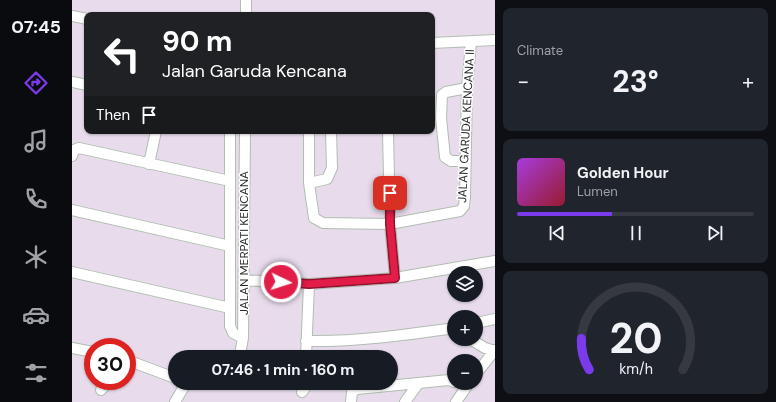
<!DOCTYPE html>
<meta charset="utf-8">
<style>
:root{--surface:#171b24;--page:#20242c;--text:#f1f3f6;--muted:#9ea1a6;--line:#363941;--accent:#7c3aed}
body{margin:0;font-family:"DM Sans",sans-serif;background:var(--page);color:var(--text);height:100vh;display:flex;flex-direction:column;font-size:15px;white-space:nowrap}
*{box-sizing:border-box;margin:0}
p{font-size:13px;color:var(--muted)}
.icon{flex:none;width:22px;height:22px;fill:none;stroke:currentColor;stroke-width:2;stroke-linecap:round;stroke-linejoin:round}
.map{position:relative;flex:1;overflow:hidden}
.side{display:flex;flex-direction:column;gap:8px;padding:8px;background:#0d0f14;width:281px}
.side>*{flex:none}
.banner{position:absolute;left:12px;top:12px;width:351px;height:122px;border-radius:8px;box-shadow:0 1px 3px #0004;background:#202124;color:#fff;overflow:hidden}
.controls{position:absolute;left:375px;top:266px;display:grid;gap:8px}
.controls a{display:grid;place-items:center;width:36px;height:36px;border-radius:50%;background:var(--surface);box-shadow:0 1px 3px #0004;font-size:20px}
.speed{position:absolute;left:12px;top:338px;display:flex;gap:8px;font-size:20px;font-weight:700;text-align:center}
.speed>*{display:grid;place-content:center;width:52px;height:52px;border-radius:50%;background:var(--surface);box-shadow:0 1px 3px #0004;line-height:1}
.speed .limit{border:6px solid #d22;background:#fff;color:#111}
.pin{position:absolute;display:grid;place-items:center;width:34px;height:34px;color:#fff;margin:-17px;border-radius:8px;box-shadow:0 2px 6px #0006}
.me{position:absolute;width:44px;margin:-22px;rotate:94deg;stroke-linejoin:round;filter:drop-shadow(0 0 3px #0008)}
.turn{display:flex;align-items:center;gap:14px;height:84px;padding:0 12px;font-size:18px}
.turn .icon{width:52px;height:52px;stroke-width:2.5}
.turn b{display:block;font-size:28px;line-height:34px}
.then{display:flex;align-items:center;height:38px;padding:0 12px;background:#0003;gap:8px;font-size:15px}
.big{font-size:30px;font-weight:700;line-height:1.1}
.side .card{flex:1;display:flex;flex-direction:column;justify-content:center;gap:6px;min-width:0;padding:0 14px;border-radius:8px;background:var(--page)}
.side .dial{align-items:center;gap:0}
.dial svg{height:104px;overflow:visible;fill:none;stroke:var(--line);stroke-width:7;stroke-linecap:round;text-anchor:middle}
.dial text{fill:var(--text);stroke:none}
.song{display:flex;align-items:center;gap:12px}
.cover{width:48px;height:48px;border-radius:6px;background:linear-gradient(135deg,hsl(280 70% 55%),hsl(350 70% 35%))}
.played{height:4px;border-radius:2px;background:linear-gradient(90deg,var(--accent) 40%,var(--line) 40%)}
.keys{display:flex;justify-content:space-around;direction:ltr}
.heat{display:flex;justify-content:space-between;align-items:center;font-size:22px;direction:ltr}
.trip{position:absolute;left:96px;top:350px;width:230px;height:40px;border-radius:20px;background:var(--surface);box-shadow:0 1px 3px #0004;font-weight:700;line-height:40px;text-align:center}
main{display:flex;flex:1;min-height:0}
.menu{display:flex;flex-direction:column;width:72px;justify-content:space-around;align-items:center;background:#090b0e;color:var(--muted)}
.menu .icon{width:28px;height:28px}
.menu .on{color:var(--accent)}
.menu b{font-size:18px;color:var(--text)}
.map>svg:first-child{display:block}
</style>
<main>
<nav class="menu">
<b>07:45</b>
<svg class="icon on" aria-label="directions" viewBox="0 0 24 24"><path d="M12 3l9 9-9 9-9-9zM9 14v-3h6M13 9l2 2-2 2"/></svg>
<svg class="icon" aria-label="music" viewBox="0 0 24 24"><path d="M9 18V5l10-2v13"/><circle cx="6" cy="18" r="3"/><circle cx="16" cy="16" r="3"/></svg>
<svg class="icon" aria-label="phone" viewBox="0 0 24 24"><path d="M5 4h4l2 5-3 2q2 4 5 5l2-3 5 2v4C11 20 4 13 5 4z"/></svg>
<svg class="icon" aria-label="climate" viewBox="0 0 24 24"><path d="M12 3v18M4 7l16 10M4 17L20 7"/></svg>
<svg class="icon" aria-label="car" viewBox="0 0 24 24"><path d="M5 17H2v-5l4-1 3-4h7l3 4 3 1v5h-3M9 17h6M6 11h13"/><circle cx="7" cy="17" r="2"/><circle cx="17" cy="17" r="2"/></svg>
<svg class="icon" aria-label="filters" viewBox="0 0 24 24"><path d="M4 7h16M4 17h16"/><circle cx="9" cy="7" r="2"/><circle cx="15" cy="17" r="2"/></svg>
</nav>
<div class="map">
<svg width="423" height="402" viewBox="0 0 423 402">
<rect width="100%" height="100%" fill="#e8dcec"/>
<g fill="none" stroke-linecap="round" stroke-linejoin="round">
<defs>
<path id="minor" d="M174 15V0
M0 16 15 19
M360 43 423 40
M0 82 15 85
M158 131V326L161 333 171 338
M237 131V183L242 218 251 223 318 224 388 211 392 206 393 197 395 88 399 42
M316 131 318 224 323 278
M0 156 2 150 7 148 158 181
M394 161H379L373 157 369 118 370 95 374 92 395 88
M77 164 84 131
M237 183 255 179 260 168 259 131
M0 210 158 246
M0 272 158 308
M172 280 237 284 323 278 423 261
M404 323 423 319
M398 339 413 348 423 351
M234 341C284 342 333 335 382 328
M0 348 21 352
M161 357 168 355 171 338 173 131
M234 357 237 284
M55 360 103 378
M404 374 423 350
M29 390 37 381
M230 392 233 388V383
M103 402 114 383
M279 402 280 392 285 389 377 380 382 382
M333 402 346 384
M384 402 397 383"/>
</defs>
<use href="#minor" stroke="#b0bdb0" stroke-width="12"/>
<use href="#minor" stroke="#fff" stroke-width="10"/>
</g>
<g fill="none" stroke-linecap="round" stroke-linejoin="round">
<defs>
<path id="route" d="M209 282 237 284 323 278 318 224V193"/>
</defs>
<use href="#route" stroke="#92132f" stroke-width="10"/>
<use href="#route" stroke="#e11d48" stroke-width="7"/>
</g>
<g text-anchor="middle" stroke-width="3" stroke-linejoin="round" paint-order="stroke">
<g font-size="12" fill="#2a2a2a" stroke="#fff">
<text transform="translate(394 126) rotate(-87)" y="4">JALAN GARUDA KENCANA II</text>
<text transform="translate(172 243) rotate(-90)" y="4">JALAN MERPATI KENCANA</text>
</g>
</g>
</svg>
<div class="controls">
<a><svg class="icon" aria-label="layers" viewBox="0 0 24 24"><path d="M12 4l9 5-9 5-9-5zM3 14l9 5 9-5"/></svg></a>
<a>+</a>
<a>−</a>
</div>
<div class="speed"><div class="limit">30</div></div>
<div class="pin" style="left:318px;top:193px;background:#d93025"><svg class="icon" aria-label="arrive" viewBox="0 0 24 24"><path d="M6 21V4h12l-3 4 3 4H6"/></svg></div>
<svg class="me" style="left:209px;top:282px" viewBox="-20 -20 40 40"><circle r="17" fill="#e11d48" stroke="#fff" stroke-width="3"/><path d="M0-11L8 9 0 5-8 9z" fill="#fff"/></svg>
<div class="trip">07:46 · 1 min · 160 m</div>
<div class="banner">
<div class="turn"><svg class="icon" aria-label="left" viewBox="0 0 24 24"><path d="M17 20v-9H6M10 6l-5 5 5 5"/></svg><div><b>90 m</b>Jalan Garuda Kencana</div></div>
<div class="then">Then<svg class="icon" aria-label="arrive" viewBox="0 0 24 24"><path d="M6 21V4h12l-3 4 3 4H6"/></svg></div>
</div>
</div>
<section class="side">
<div class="card"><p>Climate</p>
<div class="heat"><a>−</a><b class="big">23°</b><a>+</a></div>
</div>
<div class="card">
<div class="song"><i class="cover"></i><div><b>Golden Hour</b><p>Lumen</p></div></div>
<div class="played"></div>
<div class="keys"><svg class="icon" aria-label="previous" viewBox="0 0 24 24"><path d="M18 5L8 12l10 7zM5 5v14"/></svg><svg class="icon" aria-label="pause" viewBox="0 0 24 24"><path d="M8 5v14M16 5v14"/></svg><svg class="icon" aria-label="next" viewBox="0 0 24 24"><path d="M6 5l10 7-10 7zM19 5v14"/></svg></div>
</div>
<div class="card dial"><svg viewBox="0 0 100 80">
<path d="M14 69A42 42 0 1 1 86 69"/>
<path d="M14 69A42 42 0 0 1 8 45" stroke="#7c3aed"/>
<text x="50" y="56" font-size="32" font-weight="700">20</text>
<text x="50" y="72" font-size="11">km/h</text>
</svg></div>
</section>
</main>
